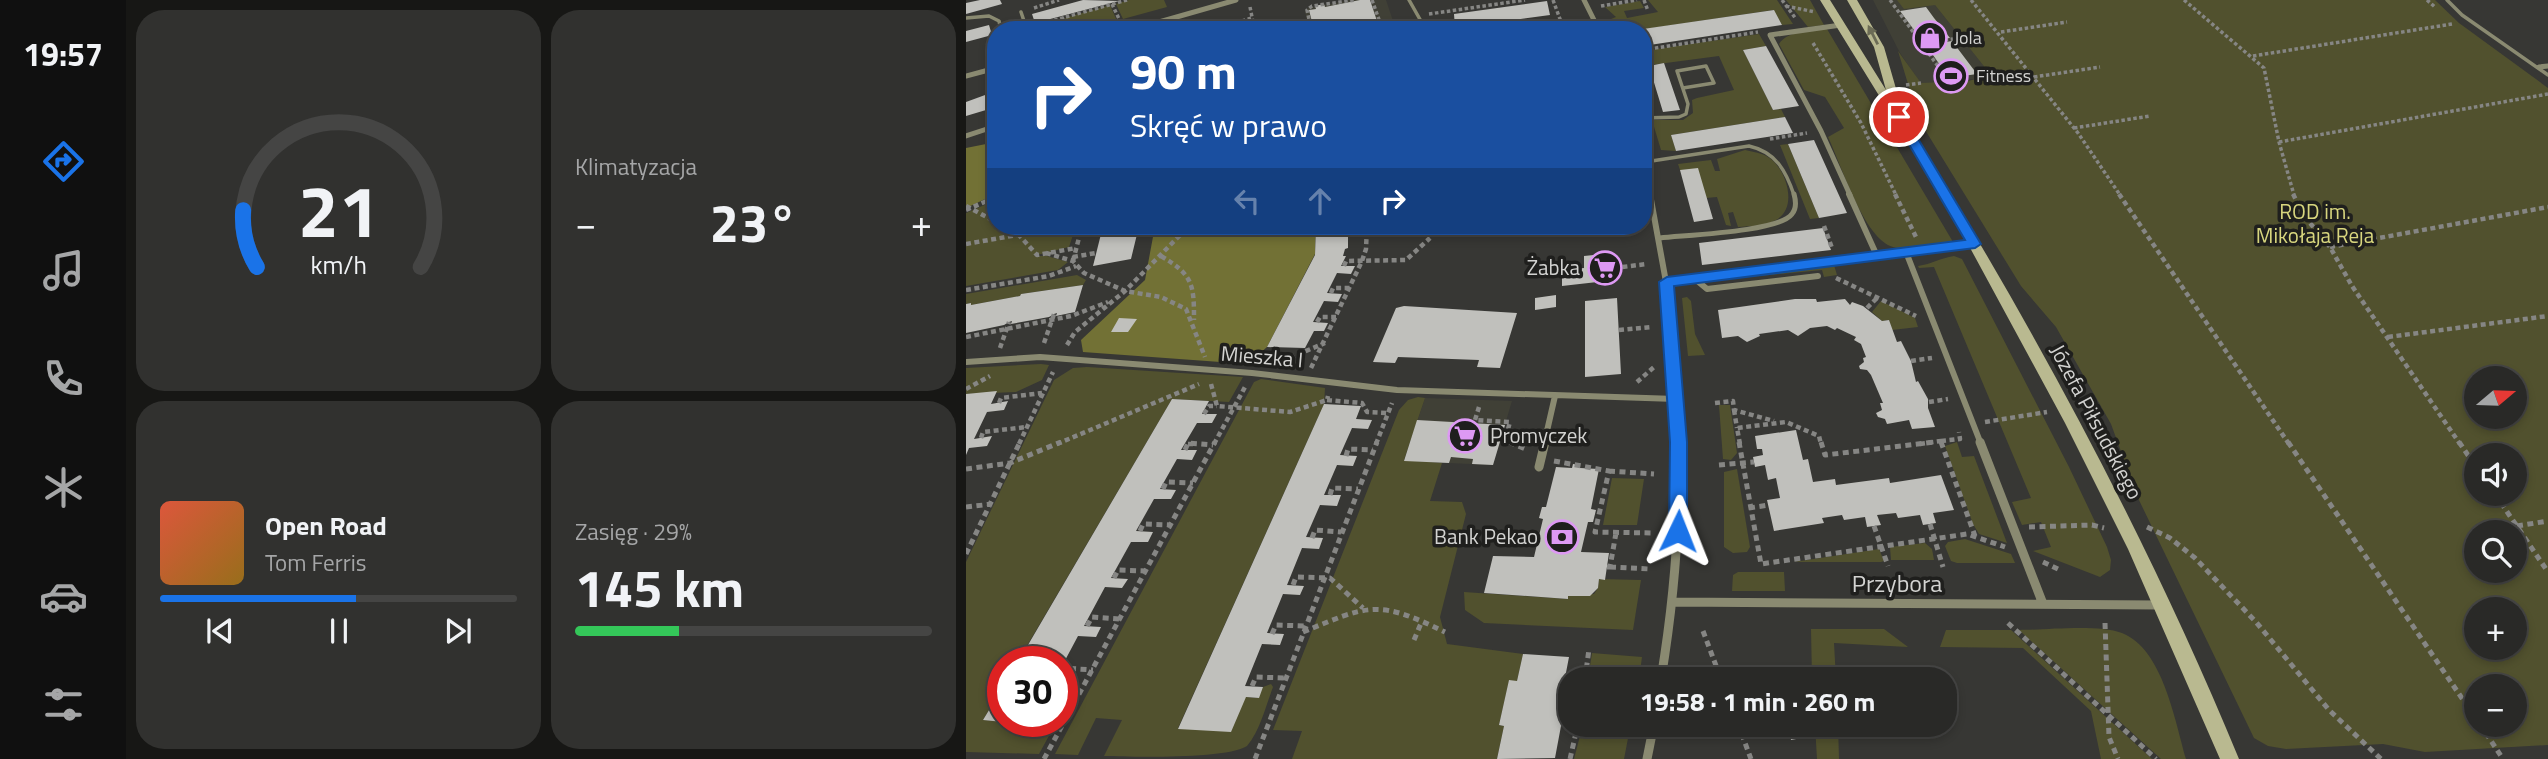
<!DOCTYPE html>
<html lang="pl">
<meta charset="utf-8">
<style>
:root{--surface:#292927;--page:#31312f;--text:#f1f3f6;--muted:#a5a6a7;--line:#454544;--accent:#1a73e8}
body{margin:0;font-family:"Titillium Web",sans-serif;background:var(--page);color:var(--text);height:100vh;display:flex;flex-direction:column;font-size:26px;white-space:nowrap}
*{box-sizing:border-box;margin:0}
p{font-size:23px;color:var(--muted)}
.icon{flex:none;width:38px;height:38px;fill:none;stroke:currentColor;stroke-width:2;stroke-linecap:round;stroke-linejoin:round}
.map{position:relative;flex:1;overflow:hidden}
.panel{display:flex;flex-direction:column;gap:10px;padding:10px;background:#171715;width:840px}
.panel>*{flex:none}
.top-card{position:absolute;left:21px;top:21px;width:665px;height:214px;border-radius:28px;box-shadow:0 4px 10px #0003,0 0 0 2px var(--line);background:#1a4fa0;color:#fff;overflow:hidden}
.needle{width:46px;rotate:71deg}
.controls{position:absolute;left:1498px;top:366px;display:grid;gap:14px}
.controls a{display:grid;place-items:center;width:63px;height:63px;border-radius:50%;background:var(--surface);box-shadow:0 4px 10px #0003,0 0 0 2px var(--line);font-size:35px}
.speed{position:absolute;left:21px;top:646px;display:flex;gap:14px;font-size:35px;font-weight:700;text-align:center}
.speed>*{display:grid;place-content:center;width:91px;height:91px;border-radius:50%;background:var(--surface);box-shadow:0 4px 10px #0003,0 0 0 2px var(--line);line-height:1}
.speed .limit{border:10px solid #d22;background:#fff;color:#111}
.pin{position:absolute;display:grid;place-items:center;width:60px;height:60px;color:#fff;margin:-30px;border:4px solid #fff;border-radius:50%;box-shadow:0 2px 7px #0007}
.me{position:absolute;width:77px;margin:-38px;rotate:2deg;stroke-linejoin:round;filter:drop-shadow(0 0 5px #0008)}
.turn{display:flex;align-items:center;gap:24px;height:147px;padding:0 28px;font-size:32px}
.turn .icon{width:91px;height:91px;stroke-width:2.5}
.turn b{display:block;font-size:49px;line-height:60px}
.lanes{display:flex;align-items:center;height:66px;padding:0 28px;background:#0003;justify-content:center;gap:35px;direction:ltr}
.lanes .off{opacity:.35}
.big{font-size:52px;font-weight:700;line-height:1.1}
.panel .card{flex:1;display:flex;flex-direction:column;justify-content:center;gap:10px;min-width:0;padding:0 24px;border-radius:28px;background:var(--page)}
.panel .dial{align-items:center;gap:0}
.dial svg{height:182px;overflow:visible;fill:none;stroke:var(--line);stroke-width:7;stroke-linecap:round;text-anchor:middle}
.dial text{fill:var(--text);stroke:none}
.song{display:flex;align-items:center;gap:21px}
.cover{width:84px;height:84px;border-radius:10px;background:linear-gradient(135deg,hsl(10 70% 55%),hsl(40 70% 35%))}
.played{height:7px;border-radius:4px;background:linear-gradient(90deg,var(--accent) 55%,var(--line) 55%)}
.keys{display:flex;justify-content:space-around;direction:ltr}
.heat{display:flex;justify-content:space-between;align-items:center;font-size:38px;direction:ltr}
.charge{height:10px;border-radius:5px;background:linear-gradient(90deg,#34c759 29%,var(--line) 0)}
.panel .tiles{flex:1;display:grid;gap:10px;grid-template-columns:repeat(2,1fr)}
.trip{position:absolute;left:592px;top:667px;width:399px;height:70px;border-radius:28px;background:var(--surface);box-shadow:0 4px 10px #0003,0 0 0 2px var(--line);font-weight:700;line-height:70px;text-align:center}
main{display:flex;flex:1;min-height:0}
.dock{display:flex;flex-direction:column;width:126px;justify-content:space-around;align-items:center;background:#101010;color:var(--muted)}
.dock .icon{width:49px;height:49px}
.dock .on{color:var(--accent)}
.dock b{font-size:32px;color:var(--text)}
.map>svg:first-child{display:block}
</style>
<main>
<nav class="dock">
<b>19:57</b>
<svg class="icon on" aria-label="directions" viewBox="0 0 24 24"><path d="M12 3l9 9-9 9-9-9zM9 14v-3h6M13 9l2 2-2 2"/></svg>
<svg class="icon" aria-label="music" viewBox="0 0 24 24"><path d="M9 18V5l10-2v13"/><circle cx="6" cy="18" r="3"/><circle cx="16" cy="16" r="3"/></svg>
<svg class="icon" aria-label="phone" viewBox="0 0 24 24"><path d="M5 4h4l2 5-3 2q2 4 5 5l2-3 5 2v4C11 20 4 13 5 4z"/></svg>
<svg class="icon" aria-label="climate" viewBox="0 0 24 24"><path d="M12 3v18M4 7l16 10M4 17L20 7"/></svg>
<svg class="icon" aria-label="car" viewBox="0 0 24 24"><path d="M5 17H2v-5l4-1 3-4h7l3 4 3 1v5h-3M9 17h6M6 11h13"/><circle cx="7" cy="17" r="2"/><circle cx="17" cy="17" r="2"/></svg>
<svg class="icon" aria-label="filters" viewBox="0 0 24 24"><path d="M4 7h16M4 17h16"/><circle cx="9" cy="7" r="2"/><circle cx="15" cy="17" r="2"/></svg>
</nav>
<section class="panel">
<div class="tiles">
<div class="card dial"><svg viewBox="0 0 100 80">
<path d="M14 69A42 42 0 1 1 86 69"/>
<path d="M14 69A42 42 0 0 1 8 44" stroke="#1a73e8"/>
<text x="50" y="56" font-size="32" font-weight="700">21</text>
<text x="50" y="72" font-size="11">km/h</text>
</svg></div>
<div class="card"><p>Klimatyzacja</p>
<div class="heat"><a>−</a><b class="big">23°</b><a>+</a></div>
</div>
<div class="card">
<div class="song"><i class="cover"></i><div><b>Open Road</b><p>Tom Ferris</p></div></div>
<div class="played"></div>
<div class="keys"><svg class="icon" aria-label="previous" viewBox="0 0 24 24"><path d="M18 5L8 12l10 7zM5 5v14"/></svg><svg class="icon" aria-label="pause" viewBox="0 0 24 24"><path d="M8 5v14M16 5v14"/></svg><svg class="icon" aria-label="next" viewBox="0 0 24 24"><path d="M6 5l10 7-10 7zM19 5v14"/></svg></div>
</div>
<div class="card"><p>Zasięg · 29%</p><b class="big">145 km</b><div class="charge"></div></div>
</div>
</section>
<div class="map">
<svg width="1582" height="759" viewBox="0 0 1582 759">
<rect width="100%" height="100%" fill="#373734"/>
<path fill="#404036" d="M385 0H420L430 30H343L339 11 342 8Z
M907 0H965L1026 76 957 87 934 53Z
M459 398 546 401 527 465 438 461Z"/>
<path fill="#51512e" fill-rule="evenodd" d="M163 0H198L201 7 157 19 150 4Z
M682 0H811L827 24 816 25 807 10 673 30H651L645 19 650 17 639 7 674 1 678 8 658 11 661 18 692 12Z
M820 0H844L858 25 842 27Z
M931 0H1469L1493 23 1582 88V745L1459 752 1417 744 1320 749 1302 746 1288 738 1172 498 1145 424 1090 327 1055 286 953 120 932 51 955 83 1002 81 1025 75 969 5 938 9ZM1510 378H1549V416H1510ZM1510 455H1549V494H1510ZM1510 532H1549V570H1510ZM1510 609H1549V648H1510ZM1510 686H1549V724H1510Z
M144 5 151 21 120 30H103L99 18Z
M861 29 987 242C969 244 945 252 927 247 898 239 875 164 862 137L878 128 859 97 838 90 813 44C822 30 846 31 861 29Z
M793 34 800 46 777 50 807 110 815 109 819 117 705 135 710 151 695 150 686 120H717L727 113 726 100 731 98 768 90 753 56 677 66V51Z
M822 144 853 218 844 219 814 145Z
M779 150C788 152 797 153 805 159 821 172 832 208 810 220 799 226 784 226 772 227L767 212 762 213 765 226 760 225 751 197 740 198 714 170 712 164 745 160 749 171H754L751 159Z
M30 200V226H110L103 247 67 256H81L102 262 92 270 0 286V213Z
M988 256 996 259 1103 467 1141 547 1145 560 1144 570 1134 577 1067 551 1085 547 1075 522 1056 525 1046 502 1065 498 968 267 953 268 952 266C966 264 974 258 988 256Z
M868 265 871 275 858 277 856 270 742 281Z
M111 275 120 280 117 285 55 294 54 296 5 305V303L0 304V294Z
M721 297 725 301 729 334 739 355 722 356 716 298Z
M915 301 949 318 952 327 926 330 923 320 916 321 906 312Z
M75 364 83 365 76 380 50 392 0 394V368Z
M121 367 277 377 263 402 206 399 52 661 37 662V687L17 720 69 723 70 721H91L73 754 0 752V562L88 380 107 368Z
M295 379 359 388 358 404 212 728 280 697 292 698 297 687 305 684 307 687C300 705 294 731 281 746 261 759 169 757 138 756L156 720 130 718 112 755 89 754 288 382Z
M452 397 459 398 438 460 476 463 464 501 496 502 500 514 474 617 481 644 557 654 551 681H543L533 725 538 726 531 759H326L336 731 307 730 433 410 442 400Z
M753 405H764L771 453 765 460 757 459Z
M991 442 996 457 1008 456 1041 543 1013 534 1007 524 979 446Z
M771 469 784 547 781 552 767 553 758 547V472Z
M646 478 678 479 671 525H637Z
M999 539 1045 554 1049 563H991L985 561 979 546 982 542Z
M959 543 966 549 968 560H925L924 547Z
M913 549 918 561 915 562H828Z
M772 572H818L819 591H766L767 575Z
M633 579 675 580 667 630 518 623 499 610 498 592 602 599V596L628 594 632 588Z
M845 629H918L942 647 868 643 870 679H846Z
M980 630H1045L1186 759H1135L1125 711 1057 648 974 647Z
M1053 630C1080 630 1132 624 1156 633 1197 649 1209 721 1220 759H1195Z
M626 653 676 657 673 679H622Z
M849 725H872L873 759H851Z
M616 728H664L658 759H608Z"/>
<path fill="#727135" d="M30 142V194L0 208V148Z
M189 226H350L349 254 301 347 282 364 117 352 115 340 179 280Z"/>
<path fill="#c0c0bc" d="M14 0H34L36 4 0 14V3Z
M117 0 153 1 69 23 66 14Z
M394 0H404L414 30H348L343 10 350 9 349 6 358 4 359 7Z
M581 1 584 15 489 28 488 14Z
M960 7 968 18 984 38 957 42 934 11Z
M808 10 816 25 677 46V29Z
M23 25 26 35 0 42V31Z
M986 41 1011 74 983 78 960 45Z
M800 46 833 106 807 110 777 50Z
M698 63 714 110 697 112 683 66Z
M30 91V107L0 116V102Z
M819 117 827 133 710 151 705 135Z
M848 140 881 213 853 218 822 144Z
M732 168 747 219 728 222 714 170Z
M137 226H173L165 259 127 266Z
M350 226H397V231L382 234V248L379 249 377 256H380L375 266H389L385 274 371 273 361 293 376 294 372 302 358 301 347 322 362 323 358 331H348L339 348 301 347 349 255Z
M613 226H644L645 229 614 233Z
M857 228 865 250 736 265 733 243Z
M647 253 649 280 596 286V270L618 268V256Z
M117 285 109 312 90 316 91 313 88 314 83 317 45 324 46 321 43 322 38 325 0 333V304L5 303V305L54 296 55 294Z
M590 295V307L569 310V298Z
M651 298 655 374 619 377V301Z
M829 299H850L851 302 879 299 884 305 886 302 897 306 916 321 923 320 931 342 935 341 945 361 950 382 952 381 962 399V408L969 427 946 429 943 420 921 424 919 419 912 417 910 413 916 410 914 403H917L905 375 901 370 894 369 893 366 898 362 897 358 900 357 895 344 888 340 890 337 871 328 869 330 861 326 844 328 832 336 822 330 793 334 794 336 781 342 772 336 756 338 752 310Z
M438 306 551 313 534 368 511 367 513 360 432 357 429 363 407 362 430 308Z
M153 318 171 319 162 332H145Z
M31 391 25 404 42 401 38 410 21 412 8 439 26 436 21 446 3 448 0 455V394Z
M206 399 243 401 236 414H251L246 423H231L215 450H231L226 460 211 459 194 489 210 490 205 499H188L170 531 187 532 182 542H165L145 578 162 579 156 588 139 587 118 626 135 627 130 637 112 636 96 666V662H52Z
M358 404 395 406 390 419 406 420 402 429 386 428 374 455 391 456 387 466 371 465 358 495H375L371 506 354 505 340 537 357 538 353 549 336 548 321 585 338 586 334 595 317 594 301 633 318 634 314 645 296 644 279 686 297 687 293 698 280 697 265 732 212 729Z
M451 420 539 425 527 465 506 464 507 459 485 457 483 463 438 461Z
M830 430 837 460 842 459 847 482 869 479 870 485 923 478 924 483 975 475 988 510 967 513 970 523 957 525 954 515 932 518 930 513 911 515 915 525 901 527 899 517 878 520 876 515 856 518 858 523 808 531 801 500 814 498 810 478 802 480 799 465 789 467 787 457 797 455 796 449H791L789 436Z
M607 464 614 465V468L633 469 625 509 630 510 627 522H622L615 552 643 553 639 580 633 579 632 588 624 596H602V599L518 593 527 556 568 557 577 519 573 518 576 507H580L590 467 606 468Z
M557 654 603 657 598 683 604 684 601 700H595L593 712 604 713 601 727 595 726 589 758 531 759 538 726 533 725 543 680 551 681Z
M37 687V722L17 720Z
M822 724H849L851 735 825 740Z"/>
<g fill="none" stroke-linecap="round" stroke-linejoin="round">
<path stroke="#868684" stroke-width="3.5" stroke-dasharray="3.5 2.5" stroke-linecap="butt" d="M406 0 416 28 441 22
M587 0 598 30
M678 0 682 11
M816 0 830 19
M924 0 982 80
M1005 0 1112 133 1154 195
M1218 0 1298 68 1313 142 1328 195
M1461 0 1470 8
M146 4 154 21
M635 6 671 0
M820 6 849 12
M284 7 288 27
M68 8 93 0
M463 14 559 0
M96 17 101 30
M71 25 161 0
M247 29 286 18
M308 30 314 25
M341 30 344 24 341 10 346 6 389 0
M1035 32 1101 22
M847 43 895 123 930 195
M949 44 987 39
M677 50 792 32
M1287 56 1486 24
M1068 77 1134 67
M940 85 955 83
M1108 128 1184 116
M804 139 841 133
M1313 142 1582 94"/>
<path stroke="#868684" stroke-width="4.5" stroke-dasharray="5 3.5" stroke-linecap="butt" d="M929 194 951 239
M1153 194 1323 444
M1327 194 1339 217 1364 247 1386 286 1494 444
M0 206 30 222
M0 210 30 197
M37 226 52 234 71 255 110 248
M858 226 866 248
M114 232 136 228
M0 244 51 235
M1364 247 1582 207
M80 253 107 261 118 273 159 291 195 297 220 309 239 357
M195 256C227 275 228 284 228 320
M107 257 130 253
M107 261 116 226
M378 266 380 261 440 260 464 238
M648 268 681 264
M870 278 950 316
M0 290 83 276 110 266
M365 293 367 288H384
M901 308 912 297
M351 322 354 317H370
M653 330 686 327
M0 337 105 316 142 302
M1422 337 1582 316
M78 343 88 314
M101 345 109 332 159 291 223 226
M34 348 43 322
M316 361 359 343
M945 361 966 358
M345 368 396 261 400 249 401 226
M671 382 688 367
M245 384 251 406 324 412 361 400 362 396
M0 389 24 376
M361 400 396 403 401 412 421 413
M963 402 982 399
M33 403 35 398 76 393
M749 403 767 401 768 410 808 421
M513 407 509 420 544 422 539 440 547 444
M768 410 771 428
M238 414 243 406H251
M1019 422 1081 412
M15 438 17 432 61 427
M975 441 994 439 993 432
M53 444 87 372
M91 444 233 384
M222 444H229
M248 444 279 387
M410 444 426 403
M774 444 771 428 820 422 853 436 855 444
M954 444 975 441 976 444"/>
<path stroke="#868684" stroke-width="5" stroke-dasharray="6 4.5" stroke-linecap="butt" d="M543 442 562 450
M773 442 795 564 1001 534 1039 547
M855 442 859 455 968 442
M975 442 1009 536
M1322 442 1510 719
M1493 442 1510 467
M219 450 222 443 247 445
M380 456 382 449 407 450
M588 461 643 471 629 532 688 533
M753 465 788 462
M0 469 44 463 95 442
M643 471 688 474
M197 489 200 482 227 483
M1529 494 1582 572
M364 495 366 488 392 489
M0 507 26 504
M783 508 803 505
M964 524 977 567
M908 526 922 566
M1551 526 1582 521
M1063 527 1126 525 1138 528
M1181 527 1204 538 1229 558 1290 622 1363 710 1415 759
M174 531 177 524 205 525
M346 538 349 530 375 532
M0 554 54 442
M1077 562 1094 570
M641 567H644L650 533
M644 567 684 569
M148 578 152 570 180 571
M327 585 330 577 364 578 397 608
M1042 623 1190 759
M1139 623 1143 737 1152 759
M121 626 126 617 153 619
M737 631 755 679
M337 632C403 605 411 599 479 632
M306 634 310 625 339 626
M448 640 456 621
M96 672 98 668 127 670
M619 679 623 649
M286 686 290 677 319 678
M772 724 785 759
M1514 724 1537 759
M78 759 249 442
M289 759 411 442
M604 759 612 724"/>
<path stroke="#8a8a71" stroke-width="3.5" d="M443 0 460 30
M1481 0 1496 15 1582 75
M55 12 61 30
M0 18 23 16 33 21 35 30
M677 118 713 117 720 114 722 104 711 71 740 66 748 83 717 88
M679 162 783 146C810 152 820 171 828 195"/>
<path stroke="#8a8a71" stroke-width="5" d="M471 226 472 230 497 226
M694 238C719 235 813 232 826 214 831 208 830 201 828 194"/>
<path stroke="#8a8a71" stroke-width="5" d="M618 0 633 30
M875 25 804 35 855 131 884 195
M165 30 270 0
M1573 67 1582 66
M0 76 30 68
M0 136 30 126
M677 156 684 195"/>
<path stroke="#8a8a71" stroke-width="6" d="M684 194 700 282 712 444
M883 194 911 256
M940 252 1015 444
M729 279 741 289 852 276
M700 282 1009 244
M0 362 74 357 286 373 431 390 710 399
M578 444 589 396"/>
<path stroke="#8a8a71" stroke-width="9" d="M1014 442 1077 604
M573 467 579 442
M708 602 1194 605
M695 679C708 600 715 522 712 442
M681 759 688 724"/>
<path fill="#b9b990" fill-rule="evenodd" d="M854 0H864L920 90 908 47 881 0H891L918 47 935 106 932 109C1062 316 1180 533 1273 759H1254L1162 549 1099 423 983 209Z"/>
</g>
<defs><path id="oneway-solid" d="M-6-.8H1V-3.2L6.5 0L1 3.2V.8H-6Z" transform="scale(1.75)"/></defs>
<use fill="#6c6c56" href="#oneway-solid" transform="translate(907 35) rotate(-117)"/>
<path fill="#1a73e8" stroke="#114b97" stroke-width="2" d="M933 113 939 117 1015 244 1009 248 708 286 721 442V531L719 536 712 539 706 536 703 531 704 442 693 282 701 277 999 240 927 117Z"/>
<defs>
<symbol id="shop-ring" viewBox="-11 -11 22 22"><circle r="9.5" fill="#1f1f1d" stroke="#dd99f3" stroke-width="1.5"/><path d="M-5-2.5h2.3a2.7 3.5 0 0 1 5.4 0H5L5.5 6h-11ZM-1.5-2.5h3a1.5 2.3 0 0 0-3 0Z" fill="#dd99f3"/></symbol>
<symbol id="stadium-ring" viewBox="-11 -11 22 22"><circle r="9.5" fill="#1f1f1d" stroke="#dd99f3" stroke-width="1.5"/><path d="M0-5a6.5 5 0 1 0 0 10a6.5 5 0 1 0 0-10ZM-3.5-1.8h7v3.6h-7Z" fill="#dd99f3"/></symbol>
<symbol id="supermarket-ring" viewBox="-11 -11 22 22"><circle r="9.5" fill="#1f1f1d" stroke="#dd99f3" stroke-width="1.5"/><path d="M-6-5.5h2.5l.6 2H6L4.5 2H-2.5L-4.4-4H-6ZM-1.5 3.2a1.3 1.3 0 1 0 .1 0ZM3 3.2a1.3 1.3 0 1 0 .1 0Z" fill="#dd99f3"/></symbol>
<symbol id="bank-ring" viewBox="-11 -11 22 22"><circle r="9.5" fill="#1f1f1d" stroke="#dd99f3" stroke-width="1.5"/><path d="M-6-4H6V4H-6ZM0-2.3a2.3 2.3 0 1 0 0 4.6a2.3 2.3 0 1 0 0-4.6Z" fill="#dd99f3"/></symbol>
</defs>
<g fill-rule="evenodd">
<use href="#shop-ring" x="945" y="19" width="38" height="38"/>
<use href="#stadium-ring" x="966" y="57" width="38" height="38"/>
<use href="#supermarket-ring" x="620" y="249" width="38" height="38"/>
<use href="#supermarket-ring" x="480" y="417" width="38" height="38"/>
<use href="#bank-ring" x="577" y="518" width="38" height="38"/>
</g>
<g text-anchor="middle" stroke-width="7" stroke-linejoin="round" paint-order="stroke">
<g font-size="18" fill="#d3d3d1" stroke="#1f1f1d" text-anchor="start">
<text x="988" y="44">Jola</text>
<text x="1010" y="82">Fitness</text>
</g>
<g font-size="21" fill="#d8d67e" stroke="#1f1f1d">
<text x="1349" y="219">ROD im.<tspan x="1349" dy="24">Mikołaja Reja</tspan></text>
</g>
<g font-size="21" fill="#d3d3d1" stroke="#1f1f1d" text-anchor="end">
<text x="614" y="275">Żabka</text>
<text x="524" y="443" text-anchor="start">Promyczek</text>
<text x="572" y="544">Bank Pekao</text>
</g>
<g font-size="21" fill="#d3d3d1" stroke="#1f1f1d">
<text transform="translate(296 357) rotate(5)" y="7">Mieszka I</text>
<text transform="translate(1130 422) rotate(62)" y="7">Józefa Piłsudskiego</text>
</g>
<g font-size="24" fill="#d3d3d1" stroke="#1f1f1d">
<text x="931" y="592">Przybora</text>
</g>
</g>
</svg>
<div class="controls">
<a><svg class="needle" viewBox="-14 -14 28 28"><path d="M0-13l5 13h-10z" fill="#e53935"/><path d="M0 13l5-13h-10z" fill="#a5a6a7"/></svg></a>
<a><svg class="icon" aria-label="sound" viewBox="0 0 24 24"><path d="M4 9h4l5-4v14l-5-4H4zM17 9q2 3 0 6"/></svg></a>
<a><svg class="icon" aria-label="search" viewBox="0 0 24 24"><circle cx="10" cy="10" r="6"/><path d="M15 15l6 6"/></svg></a>
<a>+</a>
<a>−</a>
</div>
<div class="speed"><div class="limit">30</div></div>
<div class="pin" style="left:933px;top:117px;background:#d93025"><svg class="icon" aria-label="arrive" viewBox="0 0 24 24"><path d="M6 21V4h12l-3 4 3 4H6"/></svg></div>
<svg class="me" style="left:712px;top:531px" viewBox="-20 -20 40 40"><path d="M0-17L14 15 0 8-14 15z" fill="#1a73e8" stroke="#fff" stroke-width="4"/></svg>
<div class="trip">19:58 · 1 min · 260 m</div>
<div class="top-card">
<div class="turn"><svg class="icon" aria-label="right" viewBox="0 0 24 24"><path d="M7 20v-9h11M14 6l5 5-5 5"/></svg><div><b>90 m</b>Skręć w prawo</div></div>
<div class="lanes"><svg class="icon off" aria-label="left" viewBox="0 0 24 24"><path d="M17 20v-9H6M10 6l-5 5 5 5"/></svg><svg class="icon off" aria-label="ahead" viewBox="0 0 24 24"><path d="M12 20V5M6 11l6-6 6 6"/></svg><svg class="icon" aria-label="right" viewBox="0 0 24 24"><path d="M7 20v-9h11M14 6l5 5-5 5"/></svg></div>
</div>
</div>
</main>
